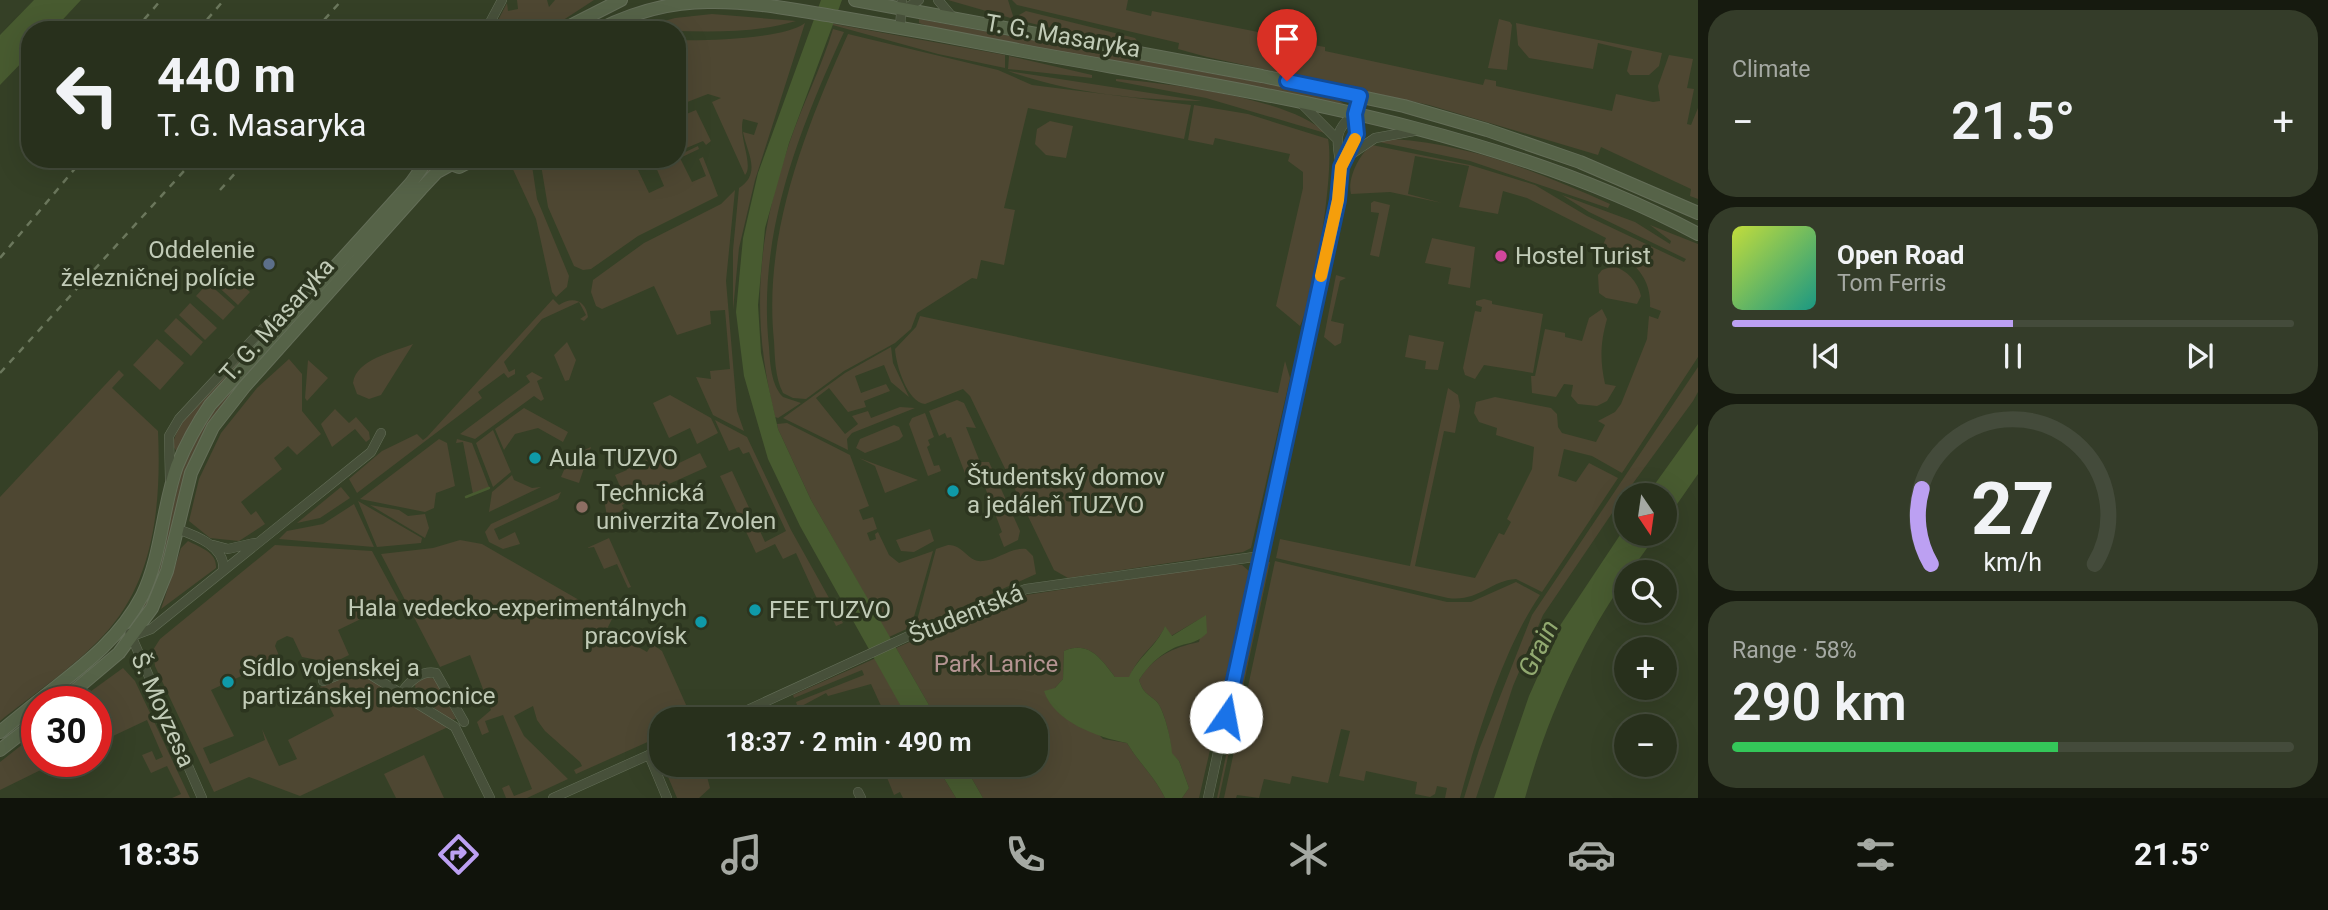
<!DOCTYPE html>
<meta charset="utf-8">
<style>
:root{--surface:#28301c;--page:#343c29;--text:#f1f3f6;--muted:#a5a9a3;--line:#444b3b;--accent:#bca0f2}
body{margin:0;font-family:Roboto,sans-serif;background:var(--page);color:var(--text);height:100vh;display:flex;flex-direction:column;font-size:26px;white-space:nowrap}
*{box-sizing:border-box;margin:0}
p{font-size:23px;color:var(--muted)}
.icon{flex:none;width:38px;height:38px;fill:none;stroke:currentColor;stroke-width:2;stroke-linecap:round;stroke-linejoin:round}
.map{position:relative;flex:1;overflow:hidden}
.side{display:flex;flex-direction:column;gap:10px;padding:10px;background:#161a0f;width:630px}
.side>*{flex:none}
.hud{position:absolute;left:21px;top:21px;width:665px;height:147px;border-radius:28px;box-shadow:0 7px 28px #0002,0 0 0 2px var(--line);background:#28301c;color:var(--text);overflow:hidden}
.needle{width:46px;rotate:167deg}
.controls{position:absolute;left:1614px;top:483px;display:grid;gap:14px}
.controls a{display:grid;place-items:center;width:63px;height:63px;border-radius:50%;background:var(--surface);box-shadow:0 7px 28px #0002,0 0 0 2px var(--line);font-size:35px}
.speed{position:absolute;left:21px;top:686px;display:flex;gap:14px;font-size:35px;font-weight:700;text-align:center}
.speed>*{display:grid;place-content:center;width:91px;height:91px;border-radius:50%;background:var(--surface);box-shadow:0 7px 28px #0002,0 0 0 2px var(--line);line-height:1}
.speed .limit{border:10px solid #d22;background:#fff;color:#111}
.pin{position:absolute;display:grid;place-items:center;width:60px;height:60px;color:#fff;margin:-72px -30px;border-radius:50% 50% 50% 0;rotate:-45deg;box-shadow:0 0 7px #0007}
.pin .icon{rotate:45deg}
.me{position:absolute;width:77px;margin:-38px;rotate:12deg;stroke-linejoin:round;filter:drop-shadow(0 0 5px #0008)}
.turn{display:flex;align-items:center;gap:24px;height:147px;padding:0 21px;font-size:32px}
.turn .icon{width:91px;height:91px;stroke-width:2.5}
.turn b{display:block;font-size:49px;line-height:60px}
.big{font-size:52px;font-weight:600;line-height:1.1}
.side .card{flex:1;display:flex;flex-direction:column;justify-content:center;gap:10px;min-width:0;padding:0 24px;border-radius:28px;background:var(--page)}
.side .dial{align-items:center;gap:0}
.dial svg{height:182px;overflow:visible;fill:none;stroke:var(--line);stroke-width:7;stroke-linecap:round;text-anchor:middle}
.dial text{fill:var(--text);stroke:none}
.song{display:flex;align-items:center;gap:21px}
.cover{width:84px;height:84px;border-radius:10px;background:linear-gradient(135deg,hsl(70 70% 55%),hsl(170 70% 35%))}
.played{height:7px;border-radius:4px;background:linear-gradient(90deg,var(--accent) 50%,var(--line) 50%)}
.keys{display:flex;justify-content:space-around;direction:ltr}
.heat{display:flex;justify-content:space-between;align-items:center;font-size:38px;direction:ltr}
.charge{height:10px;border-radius:5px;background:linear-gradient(90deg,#34c759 58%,var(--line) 0)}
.trip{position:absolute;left:649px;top:707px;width:399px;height:70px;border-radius:28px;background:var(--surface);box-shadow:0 7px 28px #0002,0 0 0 2px var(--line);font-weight:600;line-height:70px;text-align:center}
.dock{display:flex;height:112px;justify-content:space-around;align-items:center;background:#10130b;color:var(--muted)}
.dock .icon{width:49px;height:49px}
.dock .on{color:var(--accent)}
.dock b{font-size:32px;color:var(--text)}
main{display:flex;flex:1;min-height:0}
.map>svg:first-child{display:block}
</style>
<main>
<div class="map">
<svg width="1698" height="798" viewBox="0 0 1698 798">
<rect width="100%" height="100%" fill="#354026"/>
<path fill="#4e4732" d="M517 0H547L549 7 555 0H594L548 30H493L507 3 508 11 518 9Z
M948 0H1008L1014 19Z
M1012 0H1128L1126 10 1151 16 1152 11 1278 36 1281 26 1298 29 1296 42 1325 47V51L1483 85 1485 79 1496 81V86L1612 111 1616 94 1653 102 1660 101 1658 86 1669 55 1693 59 1687 88 1694 89 1687 124 1691 125 1698 108V199L1690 196 1691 189 1601 147 1598 155 1429 105 1207 57 1178 49 1179 43 1017 5Z
M1026 11 1135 38 1138 42 1088 37 1018 20 1019 15Z
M712 14 796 21C743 37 684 30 632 30L675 18Z
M919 19 1332 96 1344 104 934 28 919 23Z
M1499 19 1510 22 1512 25 1507 70 1488 68Z
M818 21 1005 55V68L938 54Z
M805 23 755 180 739 248 733 310V250L739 188C762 173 747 153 743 132L754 135 758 123 743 119C738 137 754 165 745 175L712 102 721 98 708 94 677 106V40C705 41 784 39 805 23Z
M1516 23 1662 53 1659 66 1649 75H1630L1627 71 1632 51 1598 43 1593 69 1529 58 1518 45Z
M833 29 844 32C798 132 757 236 769 347 770 363 771 385 783 397L801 403 778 418 775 417C751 319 756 240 789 144 802 105 821 69 833 29Z
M848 34 998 70 1032 85 1191 105 1184 139 1028 108 1004 208 1015 210 1004 265 981 260 977 279 972 278 917 313 911 329 895 343 844 371 806 399 793 398 783 393C775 377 775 359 774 341 763 234 805 130 848 34Z
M1009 56 1092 75V78L1008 69Z
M1008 71 1202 101C1139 100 1068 93 1008 71Z
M1116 79C1165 83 1292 98 1325 133L1206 98 1116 81Z
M1194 105 1248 114 1328 139C1335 170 1314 298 1300 326L1276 306 1303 188V172L1288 161 1290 154 1215 138 1213 145 1188 140Z
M696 110 711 141 706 145 703 141 677 152V126L687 122 684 115Z
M1050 121 1073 126 1066 158 1046 155 1035 144 1037 129Z
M1393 139C1470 144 1541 173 1610 204L1608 208 1470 161 1379 142Z
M1372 145 1470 165 1535 185 1587 216 1684 262 1686 259 1589 212 1562 195 1635 222 1670 244 1671 241 1650 225 1698 244V357L1622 473 1592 456 1564 449 1558 476 1576 482 1589 463 1618 478 1542 592 1516 579C1489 581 1479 602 1448 598L1276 558 1280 539 1410 566 1448 388 1458 395 1460 406 1455 433 1444 431 1415 566 1475 578 1499 533 1504 535 1511 522 1507 519 1532 469 1534 447 1496 435 1497 428 1479 422 1474 413 1476 402 1495 397 1551 408 1557 414 1558 427 1562 433 1596 442 1605 425 1598 421 1615 412 1621 404 1647 339 1649 316 1658 319 1661 311 1650 307C1652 275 1630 258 1603 245L1606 238 1527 198 1503 191 1498 214 1459 207 1469 166 1415 156 1408 194 1442 203 1390 192 1351 194C1347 179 1359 154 1372 145Z
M698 146 699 149 680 158 692 182 706 176 699 159 703 157 718 196 638 236 591 269 583 270 574 266 548 207 540 159H661L638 170 649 193 664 186 655 165 677 159V156Z
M531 159 537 199 569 276 567 287 556 297 552 292 536 219 510 163Z
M434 162 437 165 231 395C213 417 197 441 187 469 175 502 167 590 142 610L158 569 182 469 206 421 275 338Z
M735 190 726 281 737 411 744 431 713 415 696 377 711 379 710 371 730 369 725 310 710 311 711 324 677 335 654 286 602 309 596 306 591 292 593 280 644 243 721 204Z
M1374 201 1390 205 1379 257 1370 255 1379 213 1371 212V203Z
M1432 238 1475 247 1470 288 1448 284 1451 268 1425 263Z
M1613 266C1627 270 1638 282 1641 296L1637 304 1606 298 1599 293 1598 275 1602 270Z
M223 267 250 292 238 305 211 280Z
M1336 275 1346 278 1340 281 1331 321 1344 324 1341 343 1335 346 1324 337Z
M208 283 235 307 223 320 196 296Z
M553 299 559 305C572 296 586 300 588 317L584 321 580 319 586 315 579 302 542 319 504 362 509 372 515 369V374L508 378 504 373 501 375 478 392 482 398 357 493 349 479 382 451 417 434 423 440 427 437Z
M1484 299 1492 301V304L1543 314 1533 373 1484 365 1475 379 1465 375 1463 368 1475 311 1481 312 1482 307 1476 305V301Z
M190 303 217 328 205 340 179 315Z
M1602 309 1607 319C1600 344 1600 360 1605 384L1616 386 1607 401 1597 406 1578 404 1571 396 1573 385 1564 384 1556 397 1532 393 1531 376H1535L1545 329 1565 333V337L1582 341 1589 318Z
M920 316 1278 393 1285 361 1290 378 1251 548 1243 552 1068 578 1054 570 970 396 963 389 925 404C907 402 896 365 895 349L916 327Z
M176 318 203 342 191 356 164 331Z
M269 327 211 395 178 453 172 445 179 426Z
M1409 335 1444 342 1438 370 1425 369 1426 361 1405 357Z
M157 339 184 363 160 390 133 365Z
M567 342 576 360 569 380 565 381 554 355Z
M413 344 381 395 369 399 357 394 353 383C356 359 394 352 413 344Z
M891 347 893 363 909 397 891 382 884 365 855 376 861 393 886 384 890 391 864 401 866 407 848 412 829 388 816 398 845 434 858 424 852 416 868 411 871 418 900 407 915 408 852 433 847 439 848 450 783 418 845 373Z
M289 359 302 374V411L321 434 297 455 288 446 274 458 282 469 241 502 251 515 256 511 265 524 239 541 210 538 189 521 199 479 221 433 257 388Z
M308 360 328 378 307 401 305 398Z
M1698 367V392L1693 401 1623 497 1543 615 1513 686 1476 798H1464L1479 750 1532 615Z
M119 370 124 375 112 388 158 431C161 498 156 574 110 628 79 664 36 692 0 721V497Z
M532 372 543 378 537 381 544 399 541 401 534 396 475 439 460 434 530 382 526 376Z
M670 395 711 418 718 433 697 444 690 428 669 438 653 403Z
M957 400 964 403 976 428 966 427 980 462H989L1020 531 1018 540 1004 547 999 534 1002 532 983 482 980 483 978 478 968 481 951 437 947 438 945 433 939 436 929 411Z
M524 408 568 432 563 442 538 428 515 434 504 450 495 429Z
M335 409 349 423 356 417 369 432 370 439 366 442 355 429 332 447 321 424Z
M925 413 934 437 928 440 930 445 927 447 934 466 939 465 941 471 928 476 909 424 912 418Z
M715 420 747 437 791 530 843 623 836 626 823 599 818 601 796 553 783 559 775 544 756 553 720 476 732 471 765 542 786 531 749 452 743 454 739 447 729 451Z
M787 423 850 455 869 506 859 510 863 520 873 517 877 529 867 533 870 541 876 539 875 534 878 532 889 555 899 563 933 551 911 627 889 637 811 500 778 429 777 424Z
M894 425 899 427 903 436 899 440 865 453 856 448 860 439Z
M493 430 511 472 493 487 476 443Z
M439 439 447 443 455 486 436 493 434 508 425 512 360 499Z
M457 439 472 443 489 487 473 494 463 442 456 443Z
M591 447 579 483 561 477 570 456Z
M670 450 677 464 700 453 707 467 622 505 624 510 607 517 604 499 622 491 615 475 627 470 624 463 637 458 640 463Z
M859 458 918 480 885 493 875 466Z
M512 475 514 480 532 488 541 487 489 512 492 492Z
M341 487 350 498 320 518 297 523Z
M561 492 558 499 494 529 499 540 515 532 520 544 503 549 489 542 485 532 491 524Z
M358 501 422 538 421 543 377 547Z
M354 504 374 547 279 539 287 531 323 524Z
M370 505 399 510 408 516 425 514 429 528 425 538Z
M930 529 934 541 914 552 901 551 896 540Z
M609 538 631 587 628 588 617 564 604 569 594 547 587 548Z
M460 540 482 544 612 619 607 629 647 652 652 644 662 651 691 716 687 719H662L661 736 576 774 574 770 582 766 580 762 545 731 537 720 533 706 514 716 524 736 568 779 527 798H506L502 788 509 785 514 796 532 789 503 715 485 721 489 732 482 735 477 722 491 710 470 655 440 667 381 554 433 548Z
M188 541C201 548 217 552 216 568L161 609 181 548Z
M275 545 372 551 399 601 381 609 379 606 365 612 367 616 338 630 349 655 333 663 302 657 293 638 287 636 277 641 275 646 280 658 211 690 234 736 203 748 210 764 265 740 262 729 279 766 297 759 288 740 334 716 320 687 360 671 448 727 300 796 249 777 214 792 155 666 153 650 160 639Z
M948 545C963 544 968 563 983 561 998 560 1011 547 1026 549L1033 556 1036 574 915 628 936 549Z
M1275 561 1447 602H1471L1516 582 1540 595C1504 647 1477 736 1460 798H1445L1447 788 1437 786 1435 794 1430 797 1415 794 1417 782 1366 771 1364 781 1339 776 1350 731 1341 729 1328 783 1292 776 1290 784 1264 779 1259 798 1237 795 1236 798H1224Z
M1267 562H1270L1219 798H1217Z
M1230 564 1242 565 1249 571V580L1199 798H1182L1189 788 1179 761 1171 753C1172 743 1164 708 1156 701 1147 693 1143 693 1139 680 1154 656 1172 648 1199 642L1205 616 1171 636 1165 627C1156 646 1137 656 1130 677H1115C1101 659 1089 640 1064 651L1063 679 1055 688 1103 739 1127 743C1139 763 1155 777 1165 798H983L964 765H1036V719H937L896 648 987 608 1026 595Z
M876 658 908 719H887L871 684 828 696 826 693 798 708 796 702 864 675 862 670 794 698 793 695Z
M123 668 135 681 190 798H172L181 794 167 766 151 773 142 755 152 751 156 760 163 757 147 720 96 744V702H76Z
M427 677 436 679 456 719 451 720 416 695 415 683Z
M37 733V761H59L0 790V762Z
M424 755 444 798H396L384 774Z
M663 765H704L710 788 699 798H677Z
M882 765H936L956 798H903L900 792 894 795Z"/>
<path fill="#485b30" d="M34 0H81L53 30H30V54L0 85V35Z
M821 0H842L789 143 765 228 758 305 761 353 778 429 811 500 937 719H908L800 526 768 459 744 376 736 312 743 238 758 173Z
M1698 424V474L1664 523V495H1647Z
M1626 526V534H1657L1630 572H1626V578C1580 644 1546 721 1525 798H1494L1529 696 1561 624Z
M1206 615 1207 633C1196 645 1185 642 1172 649 1157 657 1148 666 1139 680 1143 693 1147 693 1156 701 1164 708 1172 743 1172 753L1179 761 1189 788 1182 798H1165C1155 777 1139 763 1127 743 1097 737 1054 722 1044 691L1055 688 1063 679 1064 651C1089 640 1101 659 1115 677H1129C1138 657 1157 646 1165 626L1172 636Z
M936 765H964L983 798H956Z"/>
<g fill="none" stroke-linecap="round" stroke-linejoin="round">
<path stroke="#485b30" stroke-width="2.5" d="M466 497 489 488"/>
<defs>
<path id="street" d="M938 0 954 19
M905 9 919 0
M900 28 902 0
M486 30 502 0
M1302 104 1336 138
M1350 155 1375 138 1414 131
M170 479 169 436 179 419 270 321 295 309
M177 529C195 535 227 547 223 571
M213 545 228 549 254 543
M130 633 202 798
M135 635 151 629 371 452 381 433
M323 681 358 667 455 727 490 798
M402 692C410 681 421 670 436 673L464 722
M728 719 915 633 1026 589 1261 556
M649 755 667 798
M858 792 861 798
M553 798 662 749
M1208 798 1338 200C1339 190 1342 177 1341 167 1337 143 1332 130 1355 114L1357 134 1341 167"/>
<path id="secondary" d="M855 0 1262 76 1404 106 1487 130 1580 162 1698 213
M562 30 621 0
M598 30C632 13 669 2 708 2 752 1 795 10 838 17 898 27 958 38 1018 50 1247 92 1489 123 1698 234
M438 159 459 167 475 159
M37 702C77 670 118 642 142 596 162 555 162 508 177 466 186 444 197 424 210 405L411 183 428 159
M61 702 119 653 152 608 167 571 191 473 213 427 245 386 421 189 437 172 448 166
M0 732 37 702
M0 750 37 721"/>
</defs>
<use href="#street" stroke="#646e58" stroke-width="10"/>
<use href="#secondary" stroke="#646e58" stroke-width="14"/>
<use href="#street" stroke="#47503a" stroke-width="9"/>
<use href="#secondary" stroke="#566348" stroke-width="12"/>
<path stroke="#6b775c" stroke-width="2.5" stroke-dasharray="7 7" stroke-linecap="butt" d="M135 30 161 0
M198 30 224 0
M315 30 342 0
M220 190 248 159
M0 258 83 159
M0 373 195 159"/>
</g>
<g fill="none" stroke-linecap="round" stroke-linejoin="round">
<defs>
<path id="route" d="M1226 717 1338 200 1341 167 1357 134 1355 114 1360 96 1287 81"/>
</defs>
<use href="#route" stroke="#114b97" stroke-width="18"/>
<use href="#route" stroke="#1a73e8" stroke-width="12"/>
<path stroke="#f59e0b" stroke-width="12" d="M1321 276 1338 200 1341 167 1355 139"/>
</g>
<circle fill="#d1479c" stroke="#2c351f" stroke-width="2.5" cx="1501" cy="256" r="7"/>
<circle fill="#5c6f8a" stroke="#2c351f" stroke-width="2.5" cx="269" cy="264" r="7"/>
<g fill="#0f9aa8" stroke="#2c351f" stroke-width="2.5">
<circle cx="535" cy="458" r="7"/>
<circle cx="953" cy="491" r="7"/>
<circle cx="755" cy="610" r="7"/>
<circle cx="701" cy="622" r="7"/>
<circle cx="228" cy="682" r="7"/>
</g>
<circle fill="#8d6e63" stroke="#2c351f" stroke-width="2.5" cx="582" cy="507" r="7"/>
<g text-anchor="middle" stroke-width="7" stroke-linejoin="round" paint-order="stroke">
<g font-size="24" fill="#c1cbb7" stroke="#2c351f">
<text transform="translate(1063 36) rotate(10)" y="8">T. G. Masaryka</text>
<text transform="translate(277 320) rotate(-48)" y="8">T. G. Masaryka</text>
<text transform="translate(966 614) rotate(-22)" y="8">Študentská</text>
<text transform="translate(163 710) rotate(66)" y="8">Š. Moyzesa</text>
</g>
<g font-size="24" fill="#c1cbb7" stroke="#2c351f" text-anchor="start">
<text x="255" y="258" text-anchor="end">Oddelenie<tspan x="255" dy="28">železničnej polície</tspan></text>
<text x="1515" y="264">Hostel Turist</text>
<text x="549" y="466">Aula TUZVO</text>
<text x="967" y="485">Študentský domov<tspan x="967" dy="28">a jedáleň TUZVO</tspan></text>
<text x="596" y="501">Technická<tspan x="596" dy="28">univerzita Zvolen</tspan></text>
<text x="687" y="616" text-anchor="end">Hala vedecko-experimentálnych<tspan x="687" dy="28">pracovísk</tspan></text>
<text x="769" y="618">FEE TUZVO</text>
<text x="242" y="676">Sídlo vojenskej a<tspan x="242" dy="28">partizánskej nemocnice</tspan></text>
</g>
<g font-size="24" fill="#b49492" stroke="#2c351f">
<text x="996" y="672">Park Lanice</text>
</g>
<g font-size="26" font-style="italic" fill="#91a970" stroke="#2c351f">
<text transform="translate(1538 648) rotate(-64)" y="9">Grain</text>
</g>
</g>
</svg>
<div class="controls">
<a><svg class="needle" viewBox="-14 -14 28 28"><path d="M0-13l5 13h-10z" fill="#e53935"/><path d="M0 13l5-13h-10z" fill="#a5a9a3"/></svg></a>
<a><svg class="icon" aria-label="search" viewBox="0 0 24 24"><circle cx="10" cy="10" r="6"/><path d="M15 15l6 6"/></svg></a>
<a>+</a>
<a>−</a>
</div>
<div class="speed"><div class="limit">30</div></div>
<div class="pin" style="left:1287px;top:81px;background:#d93025"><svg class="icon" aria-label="arrive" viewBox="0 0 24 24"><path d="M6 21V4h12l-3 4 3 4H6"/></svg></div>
<svg class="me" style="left:1226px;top:717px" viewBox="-20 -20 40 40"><circle r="19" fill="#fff"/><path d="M0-13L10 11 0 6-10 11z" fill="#1a73e8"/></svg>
<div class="trip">18:37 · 2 min · 490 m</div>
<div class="hud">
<div class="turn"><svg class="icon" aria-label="left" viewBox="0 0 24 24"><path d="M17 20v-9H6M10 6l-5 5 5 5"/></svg><div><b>440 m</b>T. G. Masaryka</div></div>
</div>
</div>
<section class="side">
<div class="card"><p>Climate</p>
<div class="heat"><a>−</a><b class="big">21.5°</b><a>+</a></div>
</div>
<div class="card">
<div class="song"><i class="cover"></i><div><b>Open Road</b><p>Tom Ferris</p></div></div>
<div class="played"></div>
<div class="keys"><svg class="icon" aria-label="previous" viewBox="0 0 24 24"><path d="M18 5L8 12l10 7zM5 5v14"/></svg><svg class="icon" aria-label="pause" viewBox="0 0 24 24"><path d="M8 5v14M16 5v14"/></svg><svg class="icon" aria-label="next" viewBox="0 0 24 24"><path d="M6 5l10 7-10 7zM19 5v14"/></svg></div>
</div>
<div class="card dial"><svg viewBox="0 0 100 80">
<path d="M14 69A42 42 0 1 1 86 69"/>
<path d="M14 69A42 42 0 0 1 10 36" stroke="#bca0f2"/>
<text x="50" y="56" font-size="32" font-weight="700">27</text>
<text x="50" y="72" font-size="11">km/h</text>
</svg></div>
<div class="card"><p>Range · 58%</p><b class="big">290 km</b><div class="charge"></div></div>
</section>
</main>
<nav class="dock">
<b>18:35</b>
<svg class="icon on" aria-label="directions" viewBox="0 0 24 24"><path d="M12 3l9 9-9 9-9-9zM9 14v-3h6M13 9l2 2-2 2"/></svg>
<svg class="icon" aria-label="music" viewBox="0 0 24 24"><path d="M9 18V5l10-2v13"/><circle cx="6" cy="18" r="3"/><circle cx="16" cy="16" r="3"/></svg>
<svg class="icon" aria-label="phone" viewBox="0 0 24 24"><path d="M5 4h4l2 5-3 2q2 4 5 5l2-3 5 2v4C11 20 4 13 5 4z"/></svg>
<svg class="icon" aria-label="climate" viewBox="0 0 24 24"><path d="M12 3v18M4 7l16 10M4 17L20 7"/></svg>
<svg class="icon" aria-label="car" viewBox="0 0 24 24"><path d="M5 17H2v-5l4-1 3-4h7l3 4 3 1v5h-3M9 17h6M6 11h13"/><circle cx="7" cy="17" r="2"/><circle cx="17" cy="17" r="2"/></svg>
<svg class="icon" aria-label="filters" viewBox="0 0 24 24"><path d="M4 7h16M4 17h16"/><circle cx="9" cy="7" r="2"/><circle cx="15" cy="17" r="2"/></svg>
<b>21.5°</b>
</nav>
